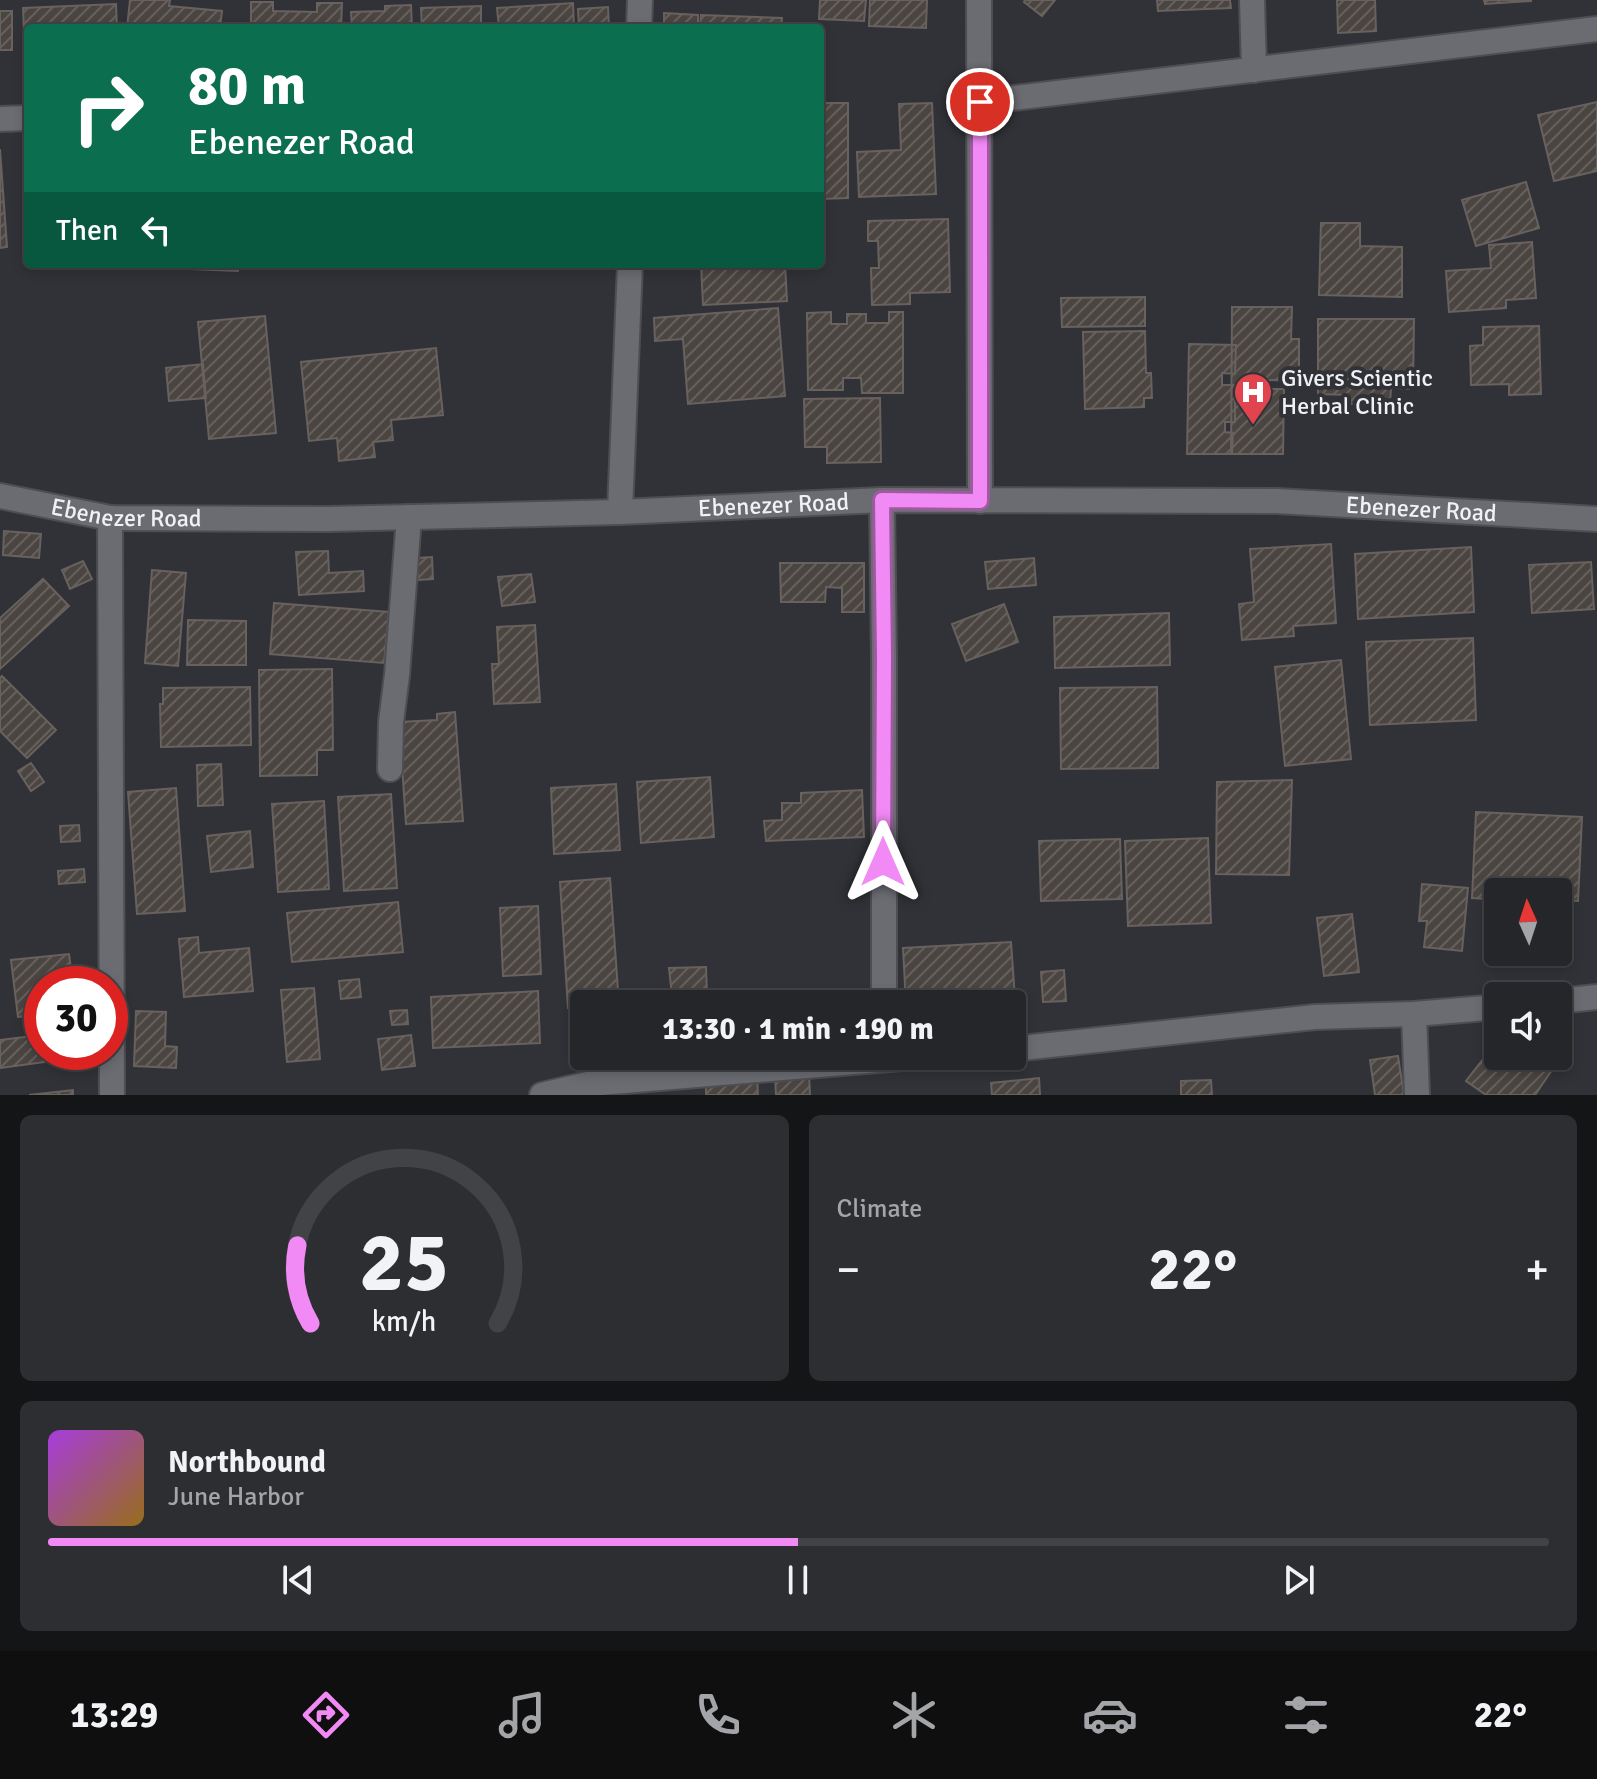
<!DOCTYPE html>
<meta charset="utf-8">
<style>
:root{--surface:#252629;--page:#2d2e31;--text:#f1f3f6;--muted:#a3a5a8;--line:#424346;--accent:#f18af4}
body{margin:0;font-family:Signika,sans-serif;background:var(--page);color:var(--text);height:100vh;display:flex;flex-direction:column;font-size:30px;white-space:nowrap}
*{box-sizing:border-box;margin:0}
p{font-size:26px;color:var(--muted)}
.icon{flex:none;width:44px;height:44px;fill:none;stroke:currentColor;stroke-width:2;stroke-linecap:round;stroke-linejoin:round}
.map{position:relative;height:1095px;overflow:hidden}
.sheet{display:flex;flex-direction:column;gap:20px;padding:20px;background:#141517;flex:1}
.sheet>*{flex:none}
.guide{position:absolute;left:24px;top:24px;width:800px;height:244px;border-radius:8px;box-shadow:0 4px 12px #0003,0 0 0 2px var(--line);background:#0b6e4f;color:#fff;overflow:hidden}
.needle{width:52px;rotate:357deg}
.fabs{position:absolute;left:1484px;top:878px;display:grid;gap:16px}
.fabs a{display:grid;place-items:center;width:88px;height:88px;border-radius:8px;background:var(--surface);box-shadow:0 4px 12px #0003,0 0 0 2px var(--line);font-size:40px}
.speed{position:absolute;left:24px;top:966px;display:flex;gap:16px;font-size:40px;font-weight:700;text-align:center}
.speed>*{display:grid;place-content:center;width:104px;height:104px;border-radius:50%;background:var(--surface);box-shadow:0 4px 12px #0003,0 0 0 2px var(--line);line-height:1}
.speed .limit{border:12px solid #d22;background:#fff;color:#111}
.pin{position:absolute;display:grid;place-items:center;width:68px;height:68px;color:#fff;margin:-34px;border:4px solid #fff;border-radius:50%;box-shadow:0 2px 8px #0007}
.me{position:absolute;width:88px;margin:-44px;rotate:0deg;stroke-linejoin:round;filter:drop-shadow(0 0 6px #0008)}
.turn{display:flex;align-items:center;gap:28px;height:168px;padding:0 32px;font-size:36px}
.turn .icon{width:104px;height:104px;stroke-width:2.5}
.turn b{display:block;font-size:56px;line-height:68px}
.then{display:flex;align-items:center;height:76px;padding:0 32px;background:#0003;gap:16px;font-size:30px}
.big{font-size:60px;font-weight:700;line-height:1.1}
.sheet .tile{flex:1;display:flex;flex-direction:column;justify-content:center;gap:12px;min-width:0;padding:0 28px;border-radius:12px;background:var(--page)}
.sheet .dial{align-items:center;gap:0}
.dial svg{height:208px;overflow:visible;fill:none;stroke:var(--line);stroke-width:7;stroke-linecap:round;text-anchor:middle}
.dial text{fill:var(--text);stroke:none}
.song{display:flex;align-items:center;gap:24px}
.cover{width:96px;height:96px;border-radius:12px;background:linear-gradient(135deg,hsl(280 70% 55%),hsl(40 70% 35%))}
.played{height:8px;border-radius:4px;background:linear-gradient(90deg,var(--accent) 50%,var(--line) 50%)}
.keys{display:flex;justify-content:space-around;direction:ltr}
.heat{display:flex;justify-content:space-between;align-items:center;font-size:44px;direction:ltr}
.sheet .tiles{flex:1;display:grid;gap:20px;grid-template-columns:1fr 1fr}
.tile:last-child{grid-column:span 2}
.trip{position:absolute;left:570px;top:990px;width:456px;height:80px;border-radius:8px;background:var(--surface);box-shadow:0 4px 12px #0003,0 0 0 2px var(--line);font-weight:700;line-height:80px;text-align:center}
.menu{display:flex;height:128px;justify-content:space-around;align-items:center;background:#0f0f10;color:var(--muted)}
.menu .icon{width:56px;height:56px}
.menu .active{color:var(--accent)}
.menu b{font-size:36px;color:var(--text)}
.map>svg:first-child{display:block}
</style>
<div class="map">
<svg width="1597" height="1095" viewBox="0 0 1597 1095">
<defs>
<pattern id="building-hatch" width="6" height="6" patternUnits="userSpaceOnUse" patternTransform="scale(2)"><rect width="6" height="6" fill="#4b4541"/><path d="M-1 1l2-2M0 6l6-6M5 7l2-2" fill="none" stroke="#65605d"/></pattern>
</defs>
<rect width="100%" height="100%" fill="#313237"/>
<path fill="url(#building-hatch)" stroke="#68615e" stroke-width="2" d="M130 0H170L169 6 222 11 220 28H127Z
M820 0H866L864 21 819 19Z
M870 0H927L926 28 869 26Z
M1025 0H1055L1042 16 1024 2Z
M1157 0H1230L1231 8 1158 11Z
M1337 0H1375L1376 31 1338 33Z
M1484 0H1531V1L1485 4Z
M251 2H273V11L317 12V3H342L341 28H251Z
M573 3 574 28H499L497 8Z
M116 4 117 28H28V54H25L23 8Z
M411 5 412 28H352L351 12 385 11V6Z
M481 6V28H422L421 8Z
M608 7 609 28H579L578 9Z
M0 11H12V50H0Z
M664 13 698 15V28H664Z
M701 15 782 18 781 28H700Z
M1597 102V171L1554 181 1538 115Z
M820 103H848V198L820 199Z
M932 103 936 194 859 197 857 152 901 150 899 104Z
M0 149 7 247 0 248Z
M1526 182 1539 228 1476 246 1462 200Z
M948 219 950 292 910 293V304L872 305 871 268H879L878 241H868V221Z
M1321 223H1360V246L1402 247V297L1319 295Z
M1532 242 1536 298 1506 300V308L1449 312 1446 271 1491 268 1489 245Z
M140 264H238V271L140 267Z
M701 264H785L787 301 703 305Z
M1145 297V326L1062 327 1061 298Z
M1232 307H1292L1291 339H1299V381L1268 380V389H1284L1283 454H1231Z
M778 308 785 396 688 404 683 339 655 341 654 318Z
M831 312V324H847V314H866V323H889V312H903V393H862L861 378H843V390H808L807 313Z
M265 316 276 433 209 439 198 322Z
M1318 319H1414L1413 389 1391 388 1390 404H1347L1348 395 1318 394Z
M1539 326 1541 394 1509 395V384L1471 385 1470 346 1483 345V327Z
M1145 331 1146 373H1151L1152 398H1144V407L1085 409 1083 332Z
M1189 344 1236 345 1235 374 1222 373V385H1235V422H1225V432L1233 433 1232 454H1187Z
M436 348 443 415 391 420 393 440 373 442 375 457 339 461 337 438 309 441 301 362Z
M203 364 206 398 169 401 166 368Z
M880 398 881 462 827 463V447H805L804 399Z
M4 531 41 534 39 558 3 555Z
M1331 544 1336 623 1293 626 1294 636 1242 640 1239 604 1254 602 1250 549Z
M1471 547 1474 612 1358 619 1355 554Z
M328 551 329 573 363 571 364 591 299 595 296 552Z
M432 557 433 579 418 580 417 558Z
M1034 558 1036 585 988 589 985 562Z
M83 561 92 579 70 589 62 570Z
M1591 562 1594 609 1532 613 1529 565Z
M780 563H864V612H842V588L826 587 825 602H781Z
M152 570 186 573 178 666 145 663Z
M531 574 535 602 502 606 498 577Z
M43 579 69 606 0 669V618Z
M274 603 389 612 384 663 270 654Z
M1004 604 1018 642 966 661 952 624Z
M1169 613 1170 665 1055 668 1054 617Z
M188 620 246 621V665H187Z
M535 625 540 702 494 704 492 664H499L497 627Z
M1473 638 1476 720 1370 725 1366 642Z
M1341 660 1351 759 1285 766 1275 667Z
M332 669 333 750H317V775L260 776 259 670Z
M2 676 56 730 27 758 0 731V678Z
M250 687 251 745 161 747 160 704H163V688Z
M1157 687 1158 768 1061 769 1060 688Z
M455 712 463 821 406 824 399 722 437 720V714Z
M31 763 44 782 31 791 18 771Z
M221 764 223 805 198 806 197 765Z
M710 777 714 837 641 843 637 782Z
M1292 780 1289 875 1216 874 1217 782Z
M616 784 620 850 554 854 551 788Z
M176 788 185 911 137 914 128 792Z
M862 790 864 837 766 841 764 821 782 820V803H801V793Z
M391 794 397 888 344 891 338 797Z
M324 801 329 889 278 892 272 804Z
M1476 812 1582 817 1578 901 1558 900V892H1498V915H1487L1488 899 1472 898Z
M79 825 80 841 61 842 60 826Z
M250 831 253 867 211 872 207 836Z
M1208 838 1211 923 1128 926 1125 841Z
M1120 839 1122 899 1041 901 1039 841Z
M84 869 85 882 59 884 58 871Z
M610 878 619 1004H584V1008H568L560 882Z
M1422 884 1468 888 1462 951 1424 947 1427 921H1419Z
M398 902 403 952 292 962 287 913Z
M538 906 541 974 503 976 500 908Z
M1352 914 1359 972 1324 976 1317 918Z
M198 937 199 953 249 948 253 991 184 997 179 939Z
M1011 942 1016 1012H1012V1004H906L903 948Z
M69 954 73 984H42V1014L18 1017 11 960Z
M706 967 707 995 672 996 669 968Z
M1064 970 1066 1001 1043 1002 1041 972Z
M359 979 361 997 341 999 339 981Z
M314 988 320 1059 287 1062 281 990Z
M538 991 540 1043 433 1048 431 997Z
M407 1010 408 1024 392 1025 390 1011Z
M136 1011 166 1012 165 1046 177 1047 176 1068 134 1066Z
M42 1035V1052H52L53 1061 0 1068V1040Z
M411 1035 415 1066 382 1070 378 1039Z
M1558 1038 1569 1045 1535 1095H1486L1466 1081 1498 1040V1056H1558Z
M56 1052H81L82 1061 58 1064Z
M1398 1056 1404 1095H1375L1370 1060Z
M757 1074 758 1095H706V1076Z
M809 1074 810 1095H776L775 1076Z
M1039 1078 1040 1095H992L991 1083Z
M1211 1080 1212 1095H1181V1081Z
M73 1090V1095H29Z"/>
<g fill="none" stroke-linecap="round" stroke-linejoin="round">
<defs>
<g id="minor">
<path d="M979 0 980 501"/>
<path d="M1252 0 1254 70"/>
<path d="M639 28 640 0"/>
<path d="M980 102 1597 29"/>
<path d="M0 119 28 118"/>
<path id="s1" d="M0 496 110 518 329 519 620 512 882 500 1277 501 1597 519"/>
<path d="M882 500 884 657V1004"/>
<path d="M620 512 630 264"/>
<path d="M110 518 112 1095"/>
<path d="M390 769 391 722 397 675 409 517"/>
<path d="M1558 1001 1597 997"/>
<path d="M1414 1014 1417 1095"/>
<path d="M1012 1049 1315 1017 1414 1014 1498 1007"/>
<path d="M542 1095 588 1084 926 1056"/>
</g>
</defs>
<use href="#minor" stroke="#4d4d52" stroke-width="28"/>
<use href="#minor" stroke="#6b6c72" stroke-width="24"/>
</g>
<g fill="none" stroke-linecap="round" stroke-linejoin="round">
<defs>
<path id="route" d="M883 862 884 657 882 500 980 501V102"/>
</defs>
<use href="#route" stroke="#9d5a9f" stroke-width="20"/>
<use href="#route" stroke="#f18af4" stroke-width="14"/>
</g>
<defs>
<symbol id="hospital-pin" viewBox="-11 -11 22 30"><path d="M0 17L-7.5 6A9.5 9.5 0 1 1 7.5 6Z" fill="#e0444e" stroke="#313237"/><path d="M-5-5h3v3.5h4V-5h3V5h-3V1.5h-4V5h-3Z" fill="#fff"/></symbol>
</defs>
<g fill-rule="evenodd">
<use href="#hospital-pin" x="1231" y="370" width="44" height="60"/>
</g>
<g text-anchor="middle" stroke-width="8" stroke-linejoin="round" paint-order="stroke">
<g font-size="24" fill="#f0f1f5" stroke="#313237" text-anchor="start">
<text x="1281" y="386">Givers Scientic<tspan x="1281" dy="28">Herbal Clinic</tspan></text>
</g>
<g font-size="24" fill="#f0f1f5" stroke="#313237">
<text dy="8" stroke="none"><textPath href="#s1" startOffset="776">Ebenezer Road</textPath></text>
<text dy="8" stroke="none"><textPath href="#s1" startOffset="1424">Ebenezer Road</textPath></text>
<text dy="8" stroke="none"><textPath href="#s1" startOffset="128">Ebenezer Road</textPath></text>
</g>
</g>
</svg>
<div class="fabs">
<a><svg class="needle" viewBox="-14 -14 28 28"><path d="M0-13l5 13h-10z" fill="#e53935"/><path d="M0 13l5-13h-10z" fill="#a3a5a8"/></svg></a>
<a><svg class="icon" aria-label="sound" viewBox="0 0 24 24"><path d="M4 9h4l5-4v14l-5-4H4zM17 9q2 3 0 6"/></svg></a>
</div>
<div class="speed"><div class="limit">30</div></div>
<div class="pin" style="left:980px;top:102px;background:#d93025"><svg class="icon" aria-label="arrive" viewBox="0 0 24 24"><path d="M6 21V4h12l-3 4 3 4H6"/></svg></div>
<svg class="me" style="left:883px;top:862px" viewBox="-20 -20 40 40"><path d="M0-17L14 15 0 8-14 15z" fill="#f18af4" stroke="#fff" stroke-width="4"/></svg>
<div class="trip">13:30 · 1 min · 190 m</div>
<div class="guide">
<div class="turn"><svg class="icon" aria-label="right" viewBox="0 0 24 24"><path d="M7 20v-9h11M14 6l5 5-5 5"/></svg><div><b>80 m</b>Ebenezer Road</div></div>
<div class="then">Then<svg class="icon" aria-label="left" viewBox="0 0 24 24"><path d="M17 20v-9H6M10 6l-5 5 5 5"/></svg></div>
</div>
</div>
<section class="sheet">
<div class="tiles">
<div class="tile dial"><svg viewBox="0 0 100 80">
<path d="M14 69A42 42 0 1 1 86 69"/>
<path d="M14 69A42 42 0 0 1 9 39" stroke="#f18af4"/>
<text x="50" y="56" font-size="32" font-weight="700">25</text>
<text x="50" y="72" font-size="11">km/h</text>
</svg></div>
<div class="tile"><p>Climate</p>
<div class="heat"><a>−</a><b class="big">22°</b><a>+</a></div>
</div>
<div class="tile">
<div class="song"><i class="cover"></i><div><b>Northbound</b><p>June Harbor</p></div></div>
<div class="played"></div>
<div class="keys"><svg class="icon" aria-label="previous" viewBox="0 0 24 24"><path d="M18 5L8 12l10 7zM5 5v14"/></svg><svg class="icon" aria-label="pause" viewBox="0 0 24 24"><path d="M8 5v14M16 5v14"/></svg><svg class="icon" aria-label="next" viewBox="0 0 24 24"><path d="M6 5l10 7-10 7zM19 5v14"/></svg></div>
</div>
</div>
</section>
<nav class="menu">
<b>13:29</b>
<svg class="icon active" aria-label="directions" viewBox="0 0 24 24"><path d="M12 3l9 9-9 9-9-9zM9 14v-3h6M13 9l2 2-2 2"/></svg>
<svg class="icon" aria-label="music" viewBox="0 0 24 24"><path d="M9 18V5l10-2v13"/><circle cx="6" cy="18" r="3"/><circle cx="16" cy="16" r="3"/></svg>
<svg class="icon" aria-label="phone" viewBox="0 0 24 24"><path d="M5 4h4l2 5-3 2q2 4 5 5l2-3 5 2v4C11 20 4 13 5 4z"/></svg>
<svg class="icon" aria-label="climate" viewBox="0 0 24 24"><path d="M12 3v18M4 7l16 10M4 17L20 7"/></svg>
<svg class="icon" aria-label="car" viewBox="0 0 24 24"><path d="M5 17H2v-5l4-1 3-4h7l3 4 3 1v5h-3M9 17h6M6 11h13"/><circle cx="7" cy="17" r="2"/><circle cx="17" cy="17" r="2"/></svg>
<svg class="icon" aria-label="filters" viewBox="0 0 24 24"><path d="M4 7h16M4 17h16"/><circle cx="9" cy="7" r="2"/><circle cx="15" cy="17" r="2"/></svg>
<b>22°</b>
</nav>
